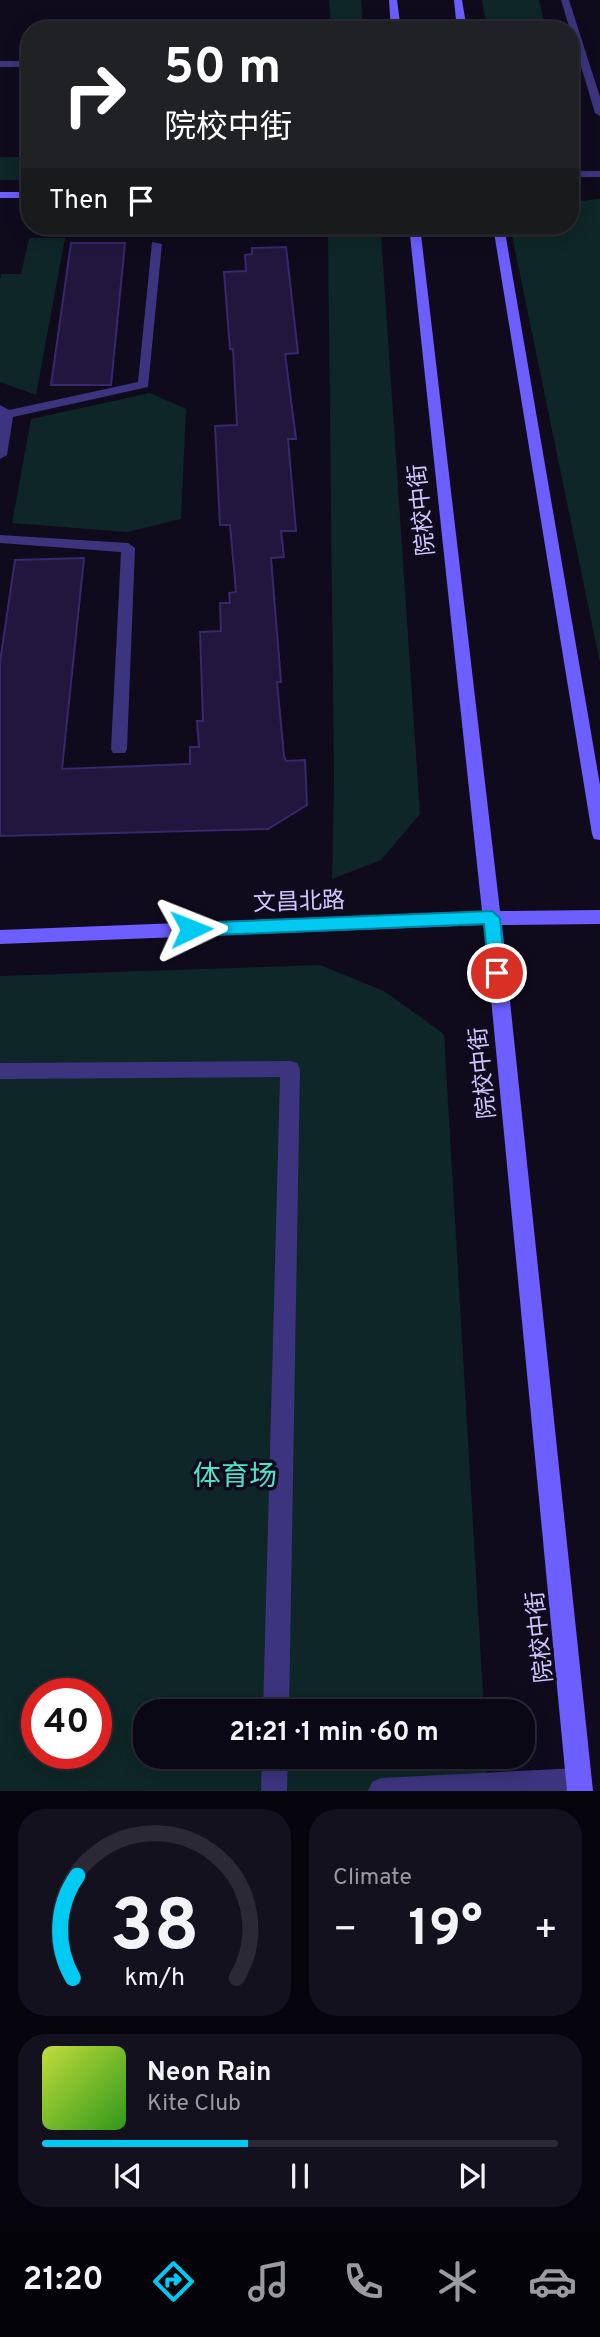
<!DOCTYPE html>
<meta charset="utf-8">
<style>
:root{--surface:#0b0816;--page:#14111f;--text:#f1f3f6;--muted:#9a9aa1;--line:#2b2935;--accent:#00c9f2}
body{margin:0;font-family:Overpass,"Noto Sans SC",sans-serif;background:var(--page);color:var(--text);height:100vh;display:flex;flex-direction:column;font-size:26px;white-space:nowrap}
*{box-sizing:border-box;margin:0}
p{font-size:23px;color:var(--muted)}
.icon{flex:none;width:38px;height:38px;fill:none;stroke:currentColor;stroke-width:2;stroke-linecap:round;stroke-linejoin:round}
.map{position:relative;height:1791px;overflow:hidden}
.side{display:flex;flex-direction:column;gap:18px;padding:18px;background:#06040c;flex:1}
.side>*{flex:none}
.banner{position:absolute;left:21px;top:21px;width:558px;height:214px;border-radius:28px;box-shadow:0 4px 18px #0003,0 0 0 2px var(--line);background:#202124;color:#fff;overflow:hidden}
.speed{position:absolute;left:21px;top:1678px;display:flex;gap:14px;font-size:35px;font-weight:700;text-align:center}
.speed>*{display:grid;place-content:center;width:91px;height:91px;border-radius:50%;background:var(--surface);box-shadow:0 4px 18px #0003,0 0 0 2px var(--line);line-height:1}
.speed .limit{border:10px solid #d22;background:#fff;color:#111}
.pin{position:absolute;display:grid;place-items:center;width:60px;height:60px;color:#fff;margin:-30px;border:4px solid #fff;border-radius:50%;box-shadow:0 2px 7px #0007}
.me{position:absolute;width:77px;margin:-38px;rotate:88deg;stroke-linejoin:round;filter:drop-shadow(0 0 5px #0008)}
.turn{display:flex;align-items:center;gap:24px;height:147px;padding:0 28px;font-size:32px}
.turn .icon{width:91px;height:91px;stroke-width:2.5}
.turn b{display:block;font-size:49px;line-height:60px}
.then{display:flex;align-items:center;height:66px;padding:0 28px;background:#0003;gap:14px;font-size:26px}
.big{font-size:52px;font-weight:700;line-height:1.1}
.side .tile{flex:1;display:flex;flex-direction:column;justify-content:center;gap:10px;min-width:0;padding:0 24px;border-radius:28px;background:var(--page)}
.side .dial{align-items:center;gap:0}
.dial svg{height:182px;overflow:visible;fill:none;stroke:var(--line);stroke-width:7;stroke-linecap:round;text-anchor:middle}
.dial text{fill:var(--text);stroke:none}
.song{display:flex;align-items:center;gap:21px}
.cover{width:84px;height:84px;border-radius:10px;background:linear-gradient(135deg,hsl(70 70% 55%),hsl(110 70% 35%))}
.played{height:7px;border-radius:4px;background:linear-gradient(90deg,var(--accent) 40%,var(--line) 40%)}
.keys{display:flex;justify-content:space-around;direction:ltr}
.heat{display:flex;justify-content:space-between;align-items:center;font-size:38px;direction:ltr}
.side .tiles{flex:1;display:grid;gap:18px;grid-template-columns:1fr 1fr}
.tile:last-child{grid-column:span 2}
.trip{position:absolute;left:133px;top:1699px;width:402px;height:70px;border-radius:28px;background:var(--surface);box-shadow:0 4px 18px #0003,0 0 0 2px var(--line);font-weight:700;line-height:70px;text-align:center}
.dock{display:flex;height:112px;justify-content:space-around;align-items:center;background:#040309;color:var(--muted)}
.dock .icon{width:49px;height:49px}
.dock .current{color:var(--accent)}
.dock b{font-size:32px;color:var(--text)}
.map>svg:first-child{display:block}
</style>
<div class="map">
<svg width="600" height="1791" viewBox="0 0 600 1791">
<rect width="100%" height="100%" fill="#0f0b1d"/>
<path fill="#0e2627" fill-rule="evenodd" d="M329 0H361L363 30H331Z
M482 0H539L546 30H487Z
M0 157H30V180H0Z
M600 199V663L510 226H570L571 202Z
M45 226H371L381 234 420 814 381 860 332 879 334 780 328 234H44Z
M29 238H65L36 395 0 382V279L1 274H21Z
M150 393 186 409 181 519 127 532 12 523 31 419Z
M320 965 384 991 444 1034 484 1711 145 1712V1757H486L487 1791H0V976ZM37 1694H96V1754H37Z"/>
<path fill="#21163e" stroke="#39276b" stroke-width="2" d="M71 243H125L111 385H51Z
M286 247 298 353 285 354 296 439H288L296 531H281L284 557 271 558 281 682H277L284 756 286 761 305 760 307 805 268 829 0 836V662L15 560 84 558 62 769 190 764V747H199L197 721H203L200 632 221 631 220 603H230L229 593 236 592 230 525H220L215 426 237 425 233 349H230L224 272 246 271 245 255 252 254V248Z"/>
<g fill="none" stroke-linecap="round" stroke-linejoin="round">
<path fill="#3c347e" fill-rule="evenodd" d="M561 0H569L600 97V116L595 113Z
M0 61H30V67H0Z
M152 242 162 244 148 387 13 417 7 455 0 459V405L9 410 138 382Z
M0 535 128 543 135 548 127 749 125 753H113L111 749 121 552 0 543Z
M290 1061 297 1063 300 1069 289 1712H263L280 1077 0 1079V1063Z
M262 1757H288L287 1791H261Z
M579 1768 588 1772 592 1781 586 1791H368L372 1782 381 1778Z"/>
<path fill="#3c347e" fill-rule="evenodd" d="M570 171H600V177H570Z"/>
<path fill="#6d5eff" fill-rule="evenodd" d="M389 0H397L401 30H391Z
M454 0H462L467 30H457Z
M0 192H30V198H0Z
M409 226H420L500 911 600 910V924L502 925 593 1791H567L484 925 0 944V930L482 911Z
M493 226H504L600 785V840L594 839 592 834Z"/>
</g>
<path fill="#00c9f2" stroke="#00839d" stroke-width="2" d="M492 911 500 918 505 973 503 978H491L489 973 484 924 191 936 185 934 183 929 185 925 191 923Z"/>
<g text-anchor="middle" stroke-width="7" stroke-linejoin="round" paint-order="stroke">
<g font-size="23" fill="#d1c7ff" stroke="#0f0b1d">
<text transform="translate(421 510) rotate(-96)" y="8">院校中街</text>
<text transform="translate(299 901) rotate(-2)" y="8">文昌北路</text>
<text transform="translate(482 1073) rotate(-96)" y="8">院校中街</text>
<text transform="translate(539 1637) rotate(-96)" y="8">院校中街</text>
</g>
<g font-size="28" fill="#50e2c7" stroke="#0f0b1d">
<text x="235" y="1485">体育场</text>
</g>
</g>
</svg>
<div class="speed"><div class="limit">40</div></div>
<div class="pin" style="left:497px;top:973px;background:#d93025"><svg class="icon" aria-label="arrive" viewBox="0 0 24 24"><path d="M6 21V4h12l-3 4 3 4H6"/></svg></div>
<svg class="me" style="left:191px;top:929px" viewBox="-20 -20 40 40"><path d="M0-17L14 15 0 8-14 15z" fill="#00c9f2" stroke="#fff" stroke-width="4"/></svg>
<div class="trip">21:21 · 1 min · 60 m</div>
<div class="banner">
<div class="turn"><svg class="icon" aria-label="right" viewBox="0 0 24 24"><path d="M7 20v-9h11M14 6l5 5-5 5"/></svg><div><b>50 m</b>院校中街</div></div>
<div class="then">Then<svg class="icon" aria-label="arrive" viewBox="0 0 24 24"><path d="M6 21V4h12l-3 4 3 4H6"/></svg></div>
</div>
</div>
<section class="side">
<div class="tiles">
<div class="tile dial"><svg viewBox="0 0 100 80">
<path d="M14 69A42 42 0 1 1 86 69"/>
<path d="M14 69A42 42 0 0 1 16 24" stroke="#00c9f2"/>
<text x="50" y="56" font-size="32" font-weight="700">38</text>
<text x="50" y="72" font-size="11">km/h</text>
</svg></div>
<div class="tile"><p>Climate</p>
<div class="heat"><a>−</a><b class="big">19°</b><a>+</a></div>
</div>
<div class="tile">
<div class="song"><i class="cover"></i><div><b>Neon Rain</b><p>Kite Club</p></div></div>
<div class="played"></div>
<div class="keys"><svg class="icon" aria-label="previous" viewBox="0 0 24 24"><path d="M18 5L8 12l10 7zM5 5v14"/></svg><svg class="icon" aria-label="pause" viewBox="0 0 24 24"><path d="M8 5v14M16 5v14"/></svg><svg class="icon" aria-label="next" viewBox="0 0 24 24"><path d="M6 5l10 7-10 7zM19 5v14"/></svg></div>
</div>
</div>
</section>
<nav class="dock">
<b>21:20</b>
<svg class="icon current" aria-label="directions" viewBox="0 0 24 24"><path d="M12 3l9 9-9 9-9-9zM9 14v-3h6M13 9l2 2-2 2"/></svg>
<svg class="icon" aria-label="music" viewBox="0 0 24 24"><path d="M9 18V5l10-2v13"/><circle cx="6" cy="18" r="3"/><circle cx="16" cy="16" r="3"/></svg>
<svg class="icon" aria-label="phone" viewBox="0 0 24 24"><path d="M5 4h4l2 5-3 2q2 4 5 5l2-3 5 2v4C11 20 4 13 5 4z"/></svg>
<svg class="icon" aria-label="climate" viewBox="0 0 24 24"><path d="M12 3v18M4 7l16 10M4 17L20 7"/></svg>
<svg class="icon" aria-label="car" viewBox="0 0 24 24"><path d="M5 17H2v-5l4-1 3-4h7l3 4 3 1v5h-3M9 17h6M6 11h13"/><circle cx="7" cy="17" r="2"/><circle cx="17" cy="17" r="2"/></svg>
</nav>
